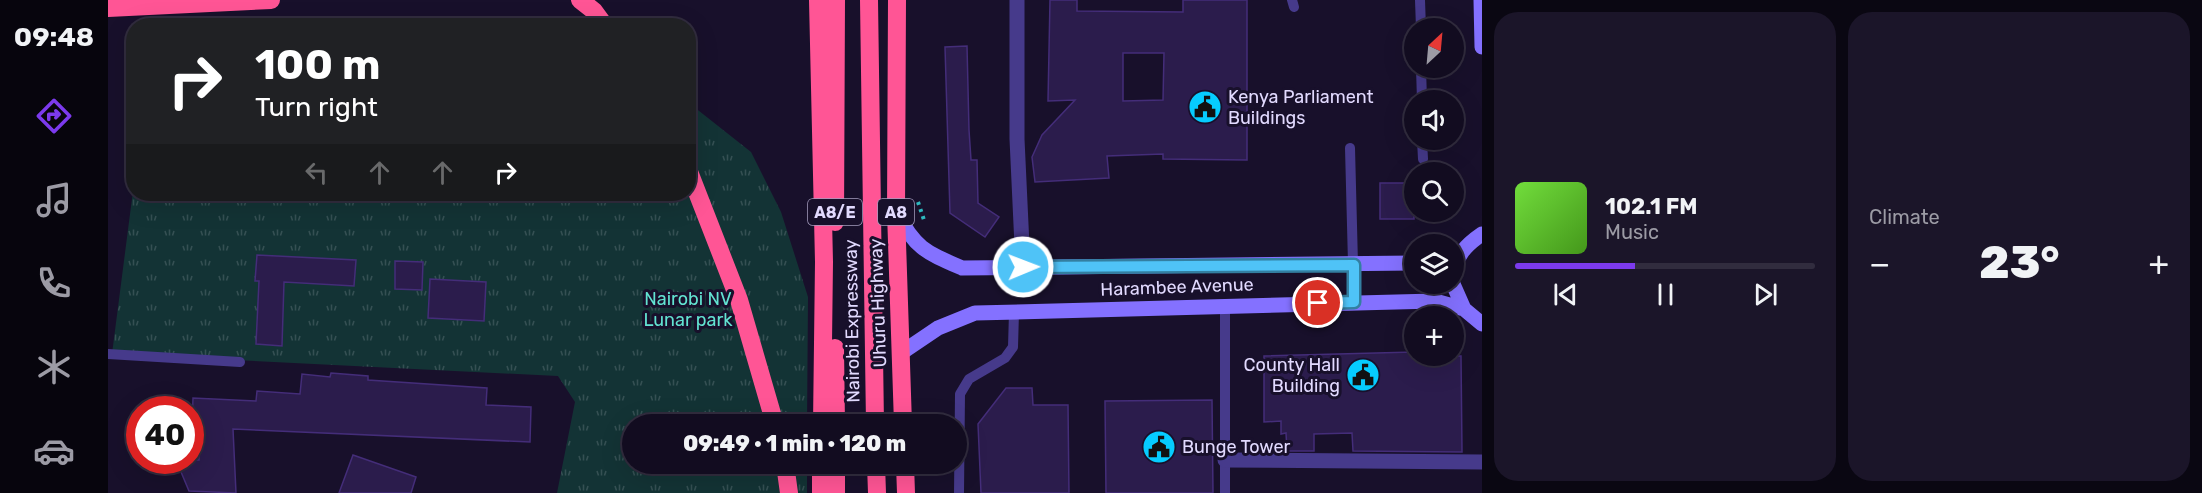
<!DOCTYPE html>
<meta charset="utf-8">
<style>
:root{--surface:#120c20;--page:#1b1529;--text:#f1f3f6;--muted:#9c9ba5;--line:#312c3e;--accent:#7c3aed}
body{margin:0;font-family:Rubik,sans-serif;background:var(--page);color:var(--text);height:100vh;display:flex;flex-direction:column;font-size:22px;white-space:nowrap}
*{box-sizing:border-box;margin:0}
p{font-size:20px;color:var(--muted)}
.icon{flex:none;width:33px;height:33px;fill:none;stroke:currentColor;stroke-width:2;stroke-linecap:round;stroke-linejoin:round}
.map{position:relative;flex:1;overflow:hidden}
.details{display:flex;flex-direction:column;gap:12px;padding:12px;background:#0a0712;width:720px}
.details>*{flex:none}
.top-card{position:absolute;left:18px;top:18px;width:570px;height:183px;border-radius:24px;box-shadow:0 6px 24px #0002,0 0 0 2px var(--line);background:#202124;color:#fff;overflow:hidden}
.needle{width:39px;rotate:26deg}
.fabs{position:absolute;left:1296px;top:18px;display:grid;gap:12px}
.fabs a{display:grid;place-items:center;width:60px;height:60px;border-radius:50%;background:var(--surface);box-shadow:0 6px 24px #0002,0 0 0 2px var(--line);font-size:30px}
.speed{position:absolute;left:18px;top:396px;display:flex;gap:12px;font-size:30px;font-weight:700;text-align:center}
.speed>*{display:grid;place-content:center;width:78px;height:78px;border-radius:50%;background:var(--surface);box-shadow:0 6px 24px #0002,0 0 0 2px var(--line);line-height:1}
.speed .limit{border:9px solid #d22;background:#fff;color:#111}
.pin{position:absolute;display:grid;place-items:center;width:51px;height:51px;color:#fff;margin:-26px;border:3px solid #fff;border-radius:50%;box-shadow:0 2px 6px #0007}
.me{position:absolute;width:66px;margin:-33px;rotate:89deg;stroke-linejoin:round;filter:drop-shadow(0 0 4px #0008)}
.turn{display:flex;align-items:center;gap:21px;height:126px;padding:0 30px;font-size:27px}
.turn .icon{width:78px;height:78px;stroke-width:2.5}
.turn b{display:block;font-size:42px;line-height:51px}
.lanes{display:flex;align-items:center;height:57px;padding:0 30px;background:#0003;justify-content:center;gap:30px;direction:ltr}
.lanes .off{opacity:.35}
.big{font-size:45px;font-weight:800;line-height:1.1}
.details .widget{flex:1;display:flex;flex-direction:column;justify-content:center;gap:9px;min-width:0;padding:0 21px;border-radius:24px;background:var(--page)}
.song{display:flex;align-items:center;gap:18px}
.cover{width:72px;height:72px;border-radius:9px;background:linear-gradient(135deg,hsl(100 70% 55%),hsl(100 70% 35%))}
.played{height:6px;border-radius:3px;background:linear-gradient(90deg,var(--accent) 40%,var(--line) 40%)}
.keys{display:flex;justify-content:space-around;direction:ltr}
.heat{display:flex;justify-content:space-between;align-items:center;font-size:33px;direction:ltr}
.details .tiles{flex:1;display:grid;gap:12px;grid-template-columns:repeat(2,1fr)}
.trip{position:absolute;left:514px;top:414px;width:345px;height:60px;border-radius:30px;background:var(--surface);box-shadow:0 6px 24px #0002,0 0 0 2px var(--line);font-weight:800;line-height:60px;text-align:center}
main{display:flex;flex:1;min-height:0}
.dock{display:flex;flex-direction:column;width:108px;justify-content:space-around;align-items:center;background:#07050d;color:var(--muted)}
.dock .icon{width:42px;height:42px}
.dock .current{color:var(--accent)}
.dock b{font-size:27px;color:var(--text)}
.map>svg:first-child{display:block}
</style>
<main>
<nav class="dock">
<b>09:48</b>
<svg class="icon current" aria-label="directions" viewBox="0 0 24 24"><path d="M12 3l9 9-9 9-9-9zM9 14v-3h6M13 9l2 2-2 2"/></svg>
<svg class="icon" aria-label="music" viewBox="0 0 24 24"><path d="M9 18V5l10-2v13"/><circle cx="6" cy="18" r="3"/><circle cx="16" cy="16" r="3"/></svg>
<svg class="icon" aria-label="phone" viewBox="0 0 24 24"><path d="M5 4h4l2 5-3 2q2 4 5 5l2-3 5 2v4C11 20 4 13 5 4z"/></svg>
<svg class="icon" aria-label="climate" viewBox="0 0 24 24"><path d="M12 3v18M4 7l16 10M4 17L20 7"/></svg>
<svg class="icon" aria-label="car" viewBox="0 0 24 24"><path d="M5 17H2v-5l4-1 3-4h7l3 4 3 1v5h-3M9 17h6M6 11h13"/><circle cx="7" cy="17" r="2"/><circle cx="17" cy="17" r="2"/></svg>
</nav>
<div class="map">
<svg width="1374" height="493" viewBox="0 0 1374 493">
<defs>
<pattern id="park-tufts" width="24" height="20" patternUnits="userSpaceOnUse" patternTransform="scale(1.5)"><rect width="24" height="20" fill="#133335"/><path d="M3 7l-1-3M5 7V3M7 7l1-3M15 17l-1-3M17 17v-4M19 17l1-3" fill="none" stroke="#355053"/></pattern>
</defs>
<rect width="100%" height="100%" fill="#18102b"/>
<path fill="url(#park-tufts)" d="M581 103 643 152 673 212 700 297 699 424H525V464H699V493H449L467 402 450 376 4 354 25 191 26 194H580Z"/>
<path fill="#2b1c4c" stroke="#442d79" stroke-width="1.5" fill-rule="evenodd" d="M942 0H969V11L1075 12V0H1139V160L1055 159V154L999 156 1001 178 927 182 924 157 934 135 967 100 940 101ZM1015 53H1056L1055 100 1015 101Z
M859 46 861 130 863 160H869L870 203 891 217 877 237 842 213 837 47Z
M1272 183H1306V219H1272Z
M149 255 248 260 246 286 176 282 174 346 148 344 151 281H147Z
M287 261 315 262 314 290 287 289Z
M322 279 378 282 376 321 320 318Z
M1306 352V356H1353L1354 452 1245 451 1244 433 1206 434V451H1179L1178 433 1173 434V421L1156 422V356Z
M223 373 260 376V380L379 388 378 405 423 407 422 442 125 429 128 493 81 491 68 460H91L90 426H84L85 398 148 401 149 391 192 394 194 374 222 377Z
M898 388H924L925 405H960L961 493H873L870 424Z
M1104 400 1105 493H998L997 401Z
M245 455 308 477 303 493H231Z"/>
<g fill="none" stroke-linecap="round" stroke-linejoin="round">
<path stroke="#2eb9bf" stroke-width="4" stroke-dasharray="3 4.5" stroke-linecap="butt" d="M810 202 816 220"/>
<path stroke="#463a8b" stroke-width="10" d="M1184 0 1186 7
M1312 0 1313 28
M1313 68 1314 100
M1314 140 1315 159
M1242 148 1246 302
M0 354 132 362
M851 493 852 394 861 379 897 358 905 347 906 312
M1117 493V305"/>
<path stroke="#463a8b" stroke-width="15" d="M909 0V139L915 267
M1117 460 1374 462"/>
<path stroke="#8471ff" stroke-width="15" d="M1373 0 1374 47
M788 212C807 248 817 252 854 268L1306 263
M1346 276C1347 256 1358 245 1374 234
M1345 284 1356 309 1374 324
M793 353 830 328 867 313 1327 301 1356 309"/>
<path stroke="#ff5595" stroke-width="18" d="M472 0 486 11 497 26
M710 0 716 262 714 424
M761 0 767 424
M789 0 788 212 795 424
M0 8 163 0
M580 169 631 300 667 424
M727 222 728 0
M727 348 728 424
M677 464 681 493
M728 464V493
M768 464 769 493
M797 464 798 493
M713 493V464"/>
</g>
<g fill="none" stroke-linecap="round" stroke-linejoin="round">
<defs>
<path id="route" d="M915 267 1246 265V302L1210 303"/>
</defs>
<use href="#route" stroke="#337fa1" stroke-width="15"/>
<use href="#route" stroke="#4fc3f7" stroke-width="10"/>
</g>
<defs>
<symbol id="civic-disc" viewBox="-11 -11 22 22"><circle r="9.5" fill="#06ccff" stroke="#18102b"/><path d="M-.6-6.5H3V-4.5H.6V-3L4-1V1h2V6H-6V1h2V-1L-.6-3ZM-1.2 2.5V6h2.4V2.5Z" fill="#111"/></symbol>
</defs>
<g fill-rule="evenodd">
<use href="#civic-disc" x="1078" y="88" width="38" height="38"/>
<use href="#civic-disc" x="1236" y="356" width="38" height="38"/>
<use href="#civic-disc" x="1032" y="428" width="38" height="38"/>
</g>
<g text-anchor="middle" stroke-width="6" stroke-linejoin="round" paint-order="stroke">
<g fill="#18102b" stroke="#a59dbf" stroke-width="1.5">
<rect x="700" y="199" width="54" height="26" rx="4.5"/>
<rect x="770" y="199" width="36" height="26" rx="4.5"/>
</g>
<g font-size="16" font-weight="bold" fill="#e2daff">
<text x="727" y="218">A8/E</text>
<text x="788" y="218">A8</text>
</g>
<g font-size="18" fill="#e2daff" stroke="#18102b" text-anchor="start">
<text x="1120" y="103">Kenya Parliament<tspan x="1120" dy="21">Buildings</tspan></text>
<text x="1232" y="371" text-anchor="end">County Hall<tspan x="1232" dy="21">Building</tspan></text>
<text x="1074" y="453">Bunge Tower</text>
</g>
<g font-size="18" fill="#e2daff" stroke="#18102b">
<text transform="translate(1069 287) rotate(-2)" y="6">Harambee Avenue</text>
<text transform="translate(770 303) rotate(-92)" y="6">Uhuru Highway</text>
<text transform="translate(744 321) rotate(-91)" y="6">Nairobi Expressway</text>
</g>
<g font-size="18" fill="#62e3d1" stroke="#18102b">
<text x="580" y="305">Nairobi NV<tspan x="580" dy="21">Lunar park</tspan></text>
</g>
</g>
</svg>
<div class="fabs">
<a><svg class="needle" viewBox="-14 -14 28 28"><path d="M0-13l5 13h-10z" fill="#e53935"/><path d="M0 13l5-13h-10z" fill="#9c9ba5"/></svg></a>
<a><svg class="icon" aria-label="sound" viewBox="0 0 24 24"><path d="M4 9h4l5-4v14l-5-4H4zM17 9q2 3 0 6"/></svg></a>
<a><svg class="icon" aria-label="search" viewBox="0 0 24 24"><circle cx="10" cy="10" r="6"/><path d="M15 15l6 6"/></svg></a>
<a><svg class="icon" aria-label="layers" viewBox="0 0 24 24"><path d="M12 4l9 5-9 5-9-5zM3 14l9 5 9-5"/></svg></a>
<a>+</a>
</div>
<div class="speed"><div class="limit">40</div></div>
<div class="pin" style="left:1210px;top:303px;background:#d93025"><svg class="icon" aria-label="arrive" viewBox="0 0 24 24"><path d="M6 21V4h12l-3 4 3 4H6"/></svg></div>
<svg class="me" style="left:915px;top:267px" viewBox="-20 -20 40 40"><circle r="17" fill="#4fc3f7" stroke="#fff" stroke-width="3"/><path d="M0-11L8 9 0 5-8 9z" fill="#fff"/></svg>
<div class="trip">09:49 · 1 min · 120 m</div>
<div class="top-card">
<div class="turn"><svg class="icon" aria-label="right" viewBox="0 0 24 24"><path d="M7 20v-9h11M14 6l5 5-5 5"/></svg><div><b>100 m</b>Turn right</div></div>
<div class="lanes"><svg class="icon off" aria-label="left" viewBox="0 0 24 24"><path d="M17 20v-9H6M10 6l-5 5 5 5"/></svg><svg class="icon off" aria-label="ahead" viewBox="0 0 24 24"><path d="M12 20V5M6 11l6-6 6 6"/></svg><svg class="icon off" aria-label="ahead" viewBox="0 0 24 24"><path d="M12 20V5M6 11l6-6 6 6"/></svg><svg class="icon" aria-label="right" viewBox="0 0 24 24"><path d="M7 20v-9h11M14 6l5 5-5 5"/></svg></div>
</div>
</div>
<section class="details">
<div class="tiles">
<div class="widget">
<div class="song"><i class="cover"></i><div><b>102.1 FM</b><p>Music</p></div></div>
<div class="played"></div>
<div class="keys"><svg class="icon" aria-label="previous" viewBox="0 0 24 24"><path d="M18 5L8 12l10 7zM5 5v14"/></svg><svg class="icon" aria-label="pause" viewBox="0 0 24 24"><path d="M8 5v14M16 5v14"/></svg><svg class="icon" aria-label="next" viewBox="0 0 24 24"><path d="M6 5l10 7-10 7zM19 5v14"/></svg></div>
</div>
<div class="widget"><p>Climate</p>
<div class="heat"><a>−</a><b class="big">23°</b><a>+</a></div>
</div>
</div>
</section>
</main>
